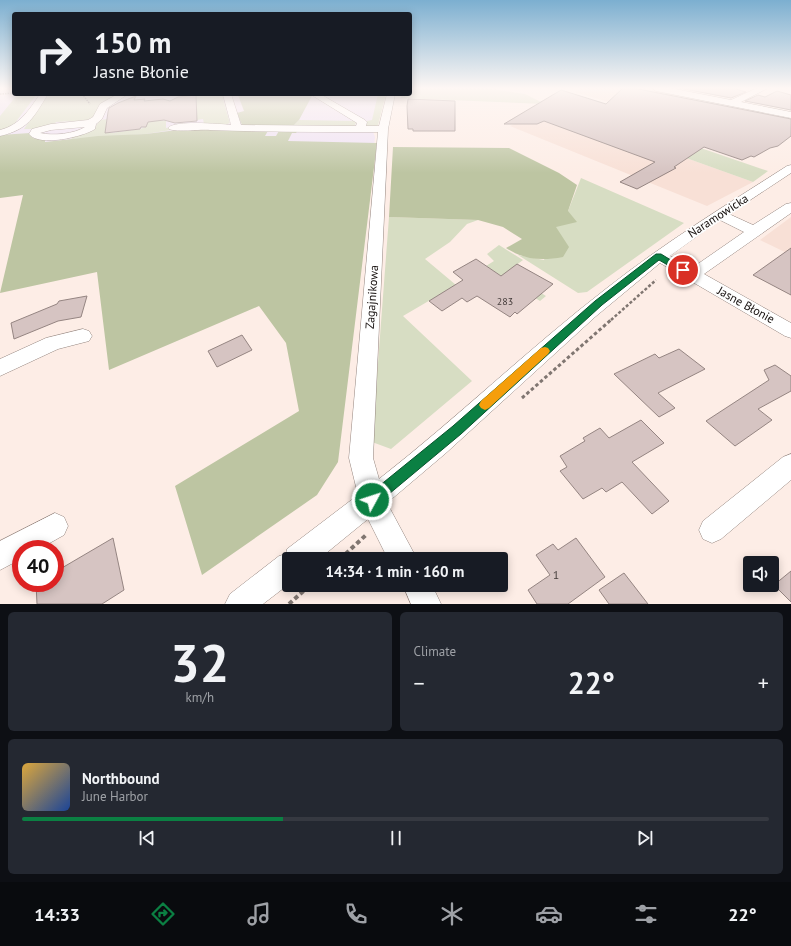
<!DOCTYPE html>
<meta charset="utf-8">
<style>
:root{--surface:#171b24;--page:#242831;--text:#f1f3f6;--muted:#9ea1a6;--line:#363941;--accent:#0b8043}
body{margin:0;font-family:"PT Sans",sans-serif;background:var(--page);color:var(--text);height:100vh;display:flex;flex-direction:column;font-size:15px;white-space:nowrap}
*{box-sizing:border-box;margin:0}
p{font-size:13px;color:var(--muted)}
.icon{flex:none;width:22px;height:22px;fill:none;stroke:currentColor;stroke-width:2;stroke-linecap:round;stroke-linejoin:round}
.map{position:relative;height:604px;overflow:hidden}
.side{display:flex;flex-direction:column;gap:8px;padding:8px;background:#0d0f14;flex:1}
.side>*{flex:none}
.hud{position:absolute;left:12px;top:12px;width:400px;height:84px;border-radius:4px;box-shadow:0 2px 10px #0003;background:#171b24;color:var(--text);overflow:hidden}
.buttons{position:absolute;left:743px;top:556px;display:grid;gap:8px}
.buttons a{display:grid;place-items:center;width:36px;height:36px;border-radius:4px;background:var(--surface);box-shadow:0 2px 10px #0003;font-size:20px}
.speed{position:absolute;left:12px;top:540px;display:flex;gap:8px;font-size:20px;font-weight:700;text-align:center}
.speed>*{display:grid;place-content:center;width:52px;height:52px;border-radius:50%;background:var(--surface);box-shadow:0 2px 10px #0003;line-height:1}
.speed .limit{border:6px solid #d22;background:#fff;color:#111}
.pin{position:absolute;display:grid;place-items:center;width:34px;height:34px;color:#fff;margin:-17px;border:2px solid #fff;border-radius:50%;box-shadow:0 1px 4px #0007}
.me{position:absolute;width:44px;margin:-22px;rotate:50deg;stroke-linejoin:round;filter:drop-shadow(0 0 3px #0008)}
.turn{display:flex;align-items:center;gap:14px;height:84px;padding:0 16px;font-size:18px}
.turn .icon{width:52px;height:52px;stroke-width:2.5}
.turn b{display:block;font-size:28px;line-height:34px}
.big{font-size:30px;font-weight:800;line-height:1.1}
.side .widget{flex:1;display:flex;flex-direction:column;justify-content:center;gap:6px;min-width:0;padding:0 14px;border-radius:6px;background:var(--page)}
.side .dial{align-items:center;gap:0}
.dial b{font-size:52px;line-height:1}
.song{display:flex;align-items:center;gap:12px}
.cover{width:48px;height:48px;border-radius:6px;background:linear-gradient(135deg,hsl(40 70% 55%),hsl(220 70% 35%))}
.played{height:4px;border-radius:2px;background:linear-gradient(90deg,var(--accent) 35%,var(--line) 35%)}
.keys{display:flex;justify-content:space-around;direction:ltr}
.heat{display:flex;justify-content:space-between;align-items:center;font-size:22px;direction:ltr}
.side .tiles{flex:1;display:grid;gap:8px;grid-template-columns:1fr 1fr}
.widget:last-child{grid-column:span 2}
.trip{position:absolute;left:282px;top:552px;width:226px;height:40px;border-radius:4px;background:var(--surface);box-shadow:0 2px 10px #0003;font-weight:800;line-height:40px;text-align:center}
.tab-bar{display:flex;height:64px;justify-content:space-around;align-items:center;background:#090b0e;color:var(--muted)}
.tab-bar .icon{width:28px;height:28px}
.tab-bar .on{color:var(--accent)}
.tab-bar b{font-size:18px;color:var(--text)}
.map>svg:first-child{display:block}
</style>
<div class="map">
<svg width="791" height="604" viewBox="0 0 791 604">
<rect width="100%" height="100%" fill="#fdede6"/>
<path fill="#f8e0d6" d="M582 88H645L679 95 662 118 575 92Z
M547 108 753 182 707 206 510 126Z
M791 217V255L760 240Z"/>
<path fill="#eee1f5" d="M0 88H14V94H384L371 126 375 137 374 146 146 136 0 146Z"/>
<path fill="#d7ddc3" d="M410 88H486L525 94 545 104 564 101 768 171 753 182 547 108 545 104 401 98 402 94H410Z
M37 94 12 127 0 130V116L17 95Z
M48 94H122L94 120 56 122 54 125 34 129H24Z
M191 94H223V99L230 123 225 125 204 124 203 119 197 120 196 96H188Z
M378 94H386L378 125 376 127H367L366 126 367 121 372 120Z
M147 117 161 121 166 120V128L171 127V130L146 134 71 139 72 137 95 127 100 120 117 118 106 131 111 133 140 129 145 127Z
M299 120 357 121 354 127 293 126Z
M581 178 684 223 587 292 578 293 518 255 544 260 555 227 568 211Z
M389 217 478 220 467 224 450 242 425 259 456 285 403 316 472 381 391 449 372 442Z
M499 245 523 260 507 272 546 296 540 301 486 266 494 261 487 254Z"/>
<path fill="#bdc5a2" d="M313 94 299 120 293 126 242 125 237 113 244 111 238 95H231Z
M192 128 269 129 265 136H276L280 129 298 130 296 133H292L288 141 377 143 338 462 317 495 202 575 175 486 299 411 286 343 259 306 109 370 97 272 0 293 23 195 0 198V135L30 133 33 138 45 140V142L98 136 146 134Z
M393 147 509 148 559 173 577 185 568 211 577 222 556 227 569 247 563 257C541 261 525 260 506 248L522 239 503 227 478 220 389 217Z"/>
<path fill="#d6c4c2" stroke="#958582" d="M623 88H633L791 119V136L778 146 770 148 754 157 751 156 742 160 704 147 674 167 676 168 637 189 620 182 655 162 544 121 537 124H504L561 90 606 104Z
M679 88H733L746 92 731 98Z
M777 91 791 95V110L745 101 758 95 765 97Z
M196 95 197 121 175 123 164 120 148 122 146 127H141L140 129 105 133 108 112 109 108 118 103 136 96 134 100 145 99 144 101 163 99 170 101 178 97Z
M408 99 455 101V131H413V129H408L407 106Z
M791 248V295L753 275Z
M476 259 501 276 517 264 553 284 517 314 515 312 510 317 477 296 467 302 462 298 442 311 429 301 463 280 453 272Z
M87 296 81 317 58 321 14 339 11 323 57 304 59 301Z
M242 335 252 350 217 367 208 351Z
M679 349 705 369 658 393 675 408 659 417 614 374 655 354 659 358Z
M775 365 791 376V391L758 409 772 420 735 446 706 421 769 380 764 370Z
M641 420 664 443 632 462 669 501 652 514 622 482 606 492 602 488 583 499 560 471 567 467 560 456 585 441 583 438 600 428 609 438Z
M113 538 124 590 102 604H37L36 583H55V572Z
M576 538 605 577 568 604H537L528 590 550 575 536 555 553 544 558 550Z
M791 571V602L774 585Z
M624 573 648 604H609L599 590Z"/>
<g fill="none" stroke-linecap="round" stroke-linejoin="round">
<defs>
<path id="minor" d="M652 88H670L731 100 757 88H768L741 102 791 112V118L656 91Z
M40 94H48C33 118 29 129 0 136V130C20 125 29 110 40 94Z
M118 94H128L107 108 102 119 96 124 95 129C83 137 39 147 29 134L32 129 51 124 88 120 93 117 100 104ZM85 127C74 134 53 136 40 133L51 130Z
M223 94H231L241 125 356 126 357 123 310 94H320L365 120 367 122 366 126H379L387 94H395L388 129 373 458 379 479C457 418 528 349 607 288 664 243 726 205 787 166L791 165V173L729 214 753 225 786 204 791 203V213L704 274 791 323V338L785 336 660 263 595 317 446 453 387 503 417 559H388L368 519 319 559H289V584L263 604H225L230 594 279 556 286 554 287 549 358 495 349 458 378 132C322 132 265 132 210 130 201 129 172 133 168 128 175 120 219 124 231 125ZM720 220 744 232 692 268 670 256Z
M83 329 89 331 92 336 89 341 58 349 0 376V359L46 338Z
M791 454V480L721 539 712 543 703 539 699 530 703 521 783 457Z
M55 513 64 517 68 526 64 535 39 549H21V559L0 570V541Z
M403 585H432L441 604H411Z"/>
</defs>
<use href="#minor" stroke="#94857f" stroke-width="1"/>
<path stroke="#807671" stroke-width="1.5" stroke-dasharray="1.5 1" stroke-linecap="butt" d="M0 94 14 93
M82 94 90 104"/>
<path stroke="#807671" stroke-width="2.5" stroke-dasharray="3 2" stroke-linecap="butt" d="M611 320 656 280"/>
<path stroke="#807671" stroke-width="3" stroke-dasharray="3.5 2.5" stroke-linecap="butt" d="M522 398 612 319"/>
<path stroke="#807671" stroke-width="4" stroke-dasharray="4.5 3" stroke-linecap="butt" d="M340 559 366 535
M289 604 310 585"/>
<use href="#minor" fill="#fff" fill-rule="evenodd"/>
</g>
<linearGradient id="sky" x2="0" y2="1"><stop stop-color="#7cafd0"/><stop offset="0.51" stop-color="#fef7f4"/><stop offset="1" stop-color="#fef7f4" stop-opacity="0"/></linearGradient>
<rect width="791" height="173" fill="url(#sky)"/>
<path fill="#0b8043" stroke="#07532c" d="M656 254H661L687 270 683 273 680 272 659 260 602 305 461 434 377 504 372 506 368 504 366 500 368 495 453 426 595 301Z"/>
<path fill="#f59e0b" d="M545 347 548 348 550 351 548 354 489 408 485 410 481 408 479 405 481 401 541 348Z"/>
<g text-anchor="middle" stroke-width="3.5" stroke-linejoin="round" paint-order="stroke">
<g font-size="10" fill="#443c3a">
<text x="505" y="305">283</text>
</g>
<g font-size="12" fill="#140e0c" stroke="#fefefe">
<text transform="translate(718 216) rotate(-33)" y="4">Naramowicka</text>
<text transform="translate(372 297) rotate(-86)" y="4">Zagajnikowa</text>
<text transform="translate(746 305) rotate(29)" y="4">Jasne Błonie</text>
</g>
<g font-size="12" fill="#443c3a">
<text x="556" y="579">1</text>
</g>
</g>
</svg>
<div class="buttons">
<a><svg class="icon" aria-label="sound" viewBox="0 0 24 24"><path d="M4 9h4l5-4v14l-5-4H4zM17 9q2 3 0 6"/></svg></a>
</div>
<div class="speed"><div class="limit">40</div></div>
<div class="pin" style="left:683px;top:270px;background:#d93025"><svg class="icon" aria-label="arrive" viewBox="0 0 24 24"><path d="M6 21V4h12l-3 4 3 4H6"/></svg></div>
<svg class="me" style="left:372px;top:500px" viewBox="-20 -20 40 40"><circle r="17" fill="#0b8043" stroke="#fff" stroke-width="3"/><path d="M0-11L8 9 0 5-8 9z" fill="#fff"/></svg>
<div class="trip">14:34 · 1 min · 160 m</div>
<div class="hud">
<div class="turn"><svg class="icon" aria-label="right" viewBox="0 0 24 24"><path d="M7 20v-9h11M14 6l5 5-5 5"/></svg><div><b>150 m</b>Jasne Błonie</div></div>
</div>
</div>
<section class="side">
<div class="tiles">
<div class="widget dial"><b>32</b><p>km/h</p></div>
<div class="widget"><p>Climate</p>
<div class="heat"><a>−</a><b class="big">22°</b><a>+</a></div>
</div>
<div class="widget">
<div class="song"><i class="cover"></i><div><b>Northbound</b><p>June Harbor</p></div></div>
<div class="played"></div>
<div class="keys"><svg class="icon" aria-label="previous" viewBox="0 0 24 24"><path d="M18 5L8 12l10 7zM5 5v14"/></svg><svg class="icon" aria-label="pause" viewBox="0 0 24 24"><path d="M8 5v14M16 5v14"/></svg><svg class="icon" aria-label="next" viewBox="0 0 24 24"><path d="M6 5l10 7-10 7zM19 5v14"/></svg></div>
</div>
</div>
</section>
<nav class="tab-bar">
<b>14:33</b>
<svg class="icon on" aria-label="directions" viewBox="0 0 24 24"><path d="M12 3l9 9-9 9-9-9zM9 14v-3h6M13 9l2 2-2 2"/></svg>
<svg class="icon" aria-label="music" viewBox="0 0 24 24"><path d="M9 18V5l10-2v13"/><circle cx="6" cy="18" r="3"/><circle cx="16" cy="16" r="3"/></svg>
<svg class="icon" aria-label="phone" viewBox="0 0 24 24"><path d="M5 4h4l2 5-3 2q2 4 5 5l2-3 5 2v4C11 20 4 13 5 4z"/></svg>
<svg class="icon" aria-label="climate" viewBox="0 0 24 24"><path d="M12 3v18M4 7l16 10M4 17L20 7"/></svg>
<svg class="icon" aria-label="car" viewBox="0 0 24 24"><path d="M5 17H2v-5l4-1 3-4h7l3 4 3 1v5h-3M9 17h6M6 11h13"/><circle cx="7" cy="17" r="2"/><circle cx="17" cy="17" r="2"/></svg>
<svg class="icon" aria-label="filters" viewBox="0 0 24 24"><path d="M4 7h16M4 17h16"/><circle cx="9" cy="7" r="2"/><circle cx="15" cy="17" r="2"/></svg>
<b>22°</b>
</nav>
